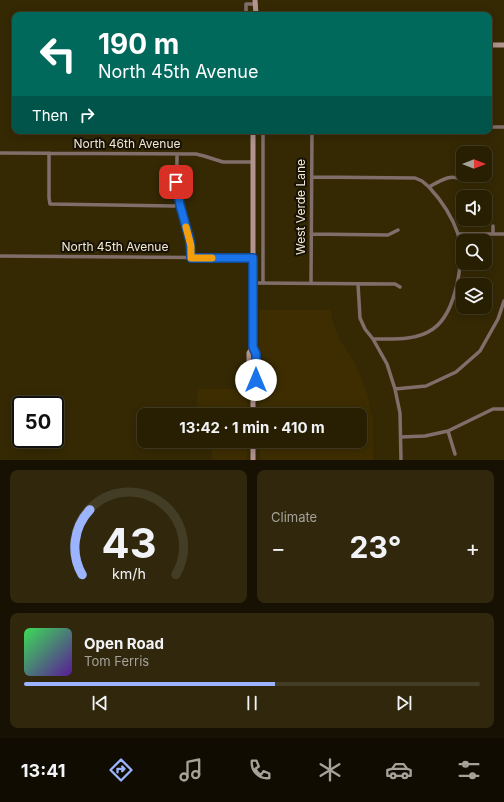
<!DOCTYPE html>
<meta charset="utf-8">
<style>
:root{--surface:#281f03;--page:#30270d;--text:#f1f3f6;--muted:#a5a29a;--line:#443d25;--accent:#9bb4fd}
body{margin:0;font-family:Inter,sans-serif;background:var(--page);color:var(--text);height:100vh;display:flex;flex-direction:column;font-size:15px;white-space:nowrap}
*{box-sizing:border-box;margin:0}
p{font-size:13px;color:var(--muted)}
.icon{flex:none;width:22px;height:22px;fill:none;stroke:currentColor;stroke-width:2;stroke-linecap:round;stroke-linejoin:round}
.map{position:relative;height:460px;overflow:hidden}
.drawer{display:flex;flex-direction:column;gap:10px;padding:10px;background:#161102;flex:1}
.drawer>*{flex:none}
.banner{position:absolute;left:12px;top:12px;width:480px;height:122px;border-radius:8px;box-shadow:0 2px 10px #0003,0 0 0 1px var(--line);background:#00695c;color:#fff;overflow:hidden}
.needle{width:26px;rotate:90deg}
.controls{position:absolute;left:456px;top:146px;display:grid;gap:8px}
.controls a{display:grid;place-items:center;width:36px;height:36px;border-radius:8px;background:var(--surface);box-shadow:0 2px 10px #0003,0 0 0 1px var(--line);font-size:20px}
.speed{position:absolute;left:12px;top:396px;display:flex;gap:8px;font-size:20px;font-weight:700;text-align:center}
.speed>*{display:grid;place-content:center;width:52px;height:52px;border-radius:50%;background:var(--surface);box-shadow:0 2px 10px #0003,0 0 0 1px var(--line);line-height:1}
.speed .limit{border:2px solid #111;border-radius:6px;background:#fff;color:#111}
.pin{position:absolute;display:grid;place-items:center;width:34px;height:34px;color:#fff;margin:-17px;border-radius:8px;box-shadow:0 2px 6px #0006}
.me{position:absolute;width:44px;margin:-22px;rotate:0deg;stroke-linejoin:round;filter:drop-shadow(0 0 3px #0008)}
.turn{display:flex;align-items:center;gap:14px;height:84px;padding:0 20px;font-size:18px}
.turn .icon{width:52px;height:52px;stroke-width:2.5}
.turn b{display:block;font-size:28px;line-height:34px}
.then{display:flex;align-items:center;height:38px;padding:0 20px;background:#0003;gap:8px;font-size:15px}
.big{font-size:30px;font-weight:700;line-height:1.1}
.drawer .card{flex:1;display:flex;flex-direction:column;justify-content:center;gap:6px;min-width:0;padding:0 14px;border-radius:8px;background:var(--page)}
.drawer .dial{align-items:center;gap:0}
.dial svg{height:104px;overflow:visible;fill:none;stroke:var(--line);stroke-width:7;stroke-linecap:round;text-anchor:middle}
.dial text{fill:var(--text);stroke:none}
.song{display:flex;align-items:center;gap:12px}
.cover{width:48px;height:48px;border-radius:6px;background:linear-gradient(135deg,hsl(130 70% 55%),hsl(270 70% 35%))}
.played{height:4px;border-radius:2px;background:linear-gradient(90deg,var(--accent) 55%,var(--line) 55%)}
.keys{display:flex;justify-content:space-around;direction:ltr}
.heat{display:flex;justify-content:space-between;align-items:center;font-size:22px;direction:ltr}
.drawer .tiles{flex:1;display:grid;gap:10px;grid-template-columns:1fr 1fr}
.card:last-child{grid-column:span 2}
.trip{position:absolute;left:137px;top:408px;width:230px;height:40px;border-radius:8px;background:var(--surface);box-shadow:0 2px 10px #0003,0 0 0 1px var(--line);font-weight:700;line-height:40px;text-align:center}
.dock{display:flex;height:64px;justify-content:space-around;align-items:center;background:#100c01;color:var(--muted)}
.dock .icon{width:28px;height:28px}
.dock .current{color:var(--accent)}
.dock b{font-size:18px;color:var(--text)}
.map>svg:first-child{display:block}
</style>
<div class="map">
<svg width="504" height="460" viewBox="0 0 504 460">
<rect width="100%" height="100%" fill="#352904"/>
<path fill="#3d2d00" d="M259 310H329L331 312 333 323 338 336 357 367 367 393 373 420V460H260V441H360V415H259Z
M197 389H247V415H197Z
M212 441H247V460H212Z"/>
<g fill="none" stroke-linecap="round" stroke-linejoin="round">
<path stroke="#816e6a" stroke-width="3.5" d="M246 15V4H256
M489 127H504
M263 131V283
M0 153 196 154 204 156 223 162H253
M49 153V198L50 204 173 206 180 205
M177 154C177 171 176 187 180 204 184 222 192 239 191 258
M312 177 415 178 422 181 429 187C440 181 451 173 462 180
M311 234 388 235 398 230
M458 234H504
M493 234V226
M0 256 253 258
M253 283 395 284 400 287
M311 283 312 131
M358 284 360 318 365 329 373 339 387 364 395 389 400 413 401 460
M373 339C393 339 416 341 433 329 456 313 465 260 458 234 452 216 441 200 429 187
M395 389 426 386 456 372 480 351 498 319 504 301
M448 431 455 454
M401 437 425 436 448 431 493 409H504"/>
<path stroke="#b2938e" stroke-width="5" d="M255 0 256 15
M489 45H504
M253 347 249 353V382L253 386
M253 415V386L256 380V354L253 347V131
M253 441V460"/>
</g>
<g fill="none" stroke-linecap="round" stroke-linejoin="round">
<defs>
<path id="route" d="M176 182 180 205 190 241 191 258H253V347L256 354V380"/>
</defs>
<use href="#route" stroke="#114b97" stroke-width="10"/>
<use href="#route" stroke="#1a73e8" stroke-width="7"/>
<path stroke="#f59e0b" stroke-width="7" d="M186 227 191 246V258H212"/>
</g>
<g text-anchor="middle" stroke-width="4" stroke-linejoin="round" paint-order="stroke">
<g font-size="12" fill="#f2ead7" stroke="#181205">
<text x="127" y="148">North 46th Avenue</text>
<text transform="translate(301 207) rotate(-90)" y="4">West Verde Lane</text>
<text x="115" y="251">North 45th Avenue</text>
</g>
</g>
</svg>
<div class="controls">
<a><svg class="needle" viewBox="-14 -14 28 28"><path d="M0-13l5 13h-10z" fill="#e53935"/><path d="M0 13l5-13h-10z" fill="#a5a29a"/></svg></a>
<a><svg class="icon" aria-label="sound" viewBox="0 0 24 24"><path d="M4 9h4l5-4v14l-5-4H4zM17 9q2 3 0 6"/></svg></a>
<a><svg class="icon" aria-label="search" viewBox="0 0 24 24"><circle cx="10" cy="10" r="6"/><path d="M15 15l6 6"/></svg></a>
<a><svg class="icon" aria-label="layers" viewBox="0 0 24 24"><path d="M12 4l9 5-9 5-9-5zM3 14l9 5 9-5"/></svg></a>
</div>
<div class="speed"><div class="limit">50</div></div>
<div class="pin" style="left:176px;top:182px;background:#d93025"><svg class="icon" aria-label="arrive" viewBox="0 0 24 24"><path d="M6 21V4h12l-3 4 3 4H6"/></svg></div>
<svg class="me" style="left:256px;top:380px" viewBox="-20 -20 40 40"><circle r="19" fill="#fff"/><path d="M0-13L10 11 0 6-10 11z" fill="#1a73e8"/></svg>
<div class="trip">13:42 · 1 min · 410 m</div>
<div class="banner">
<div class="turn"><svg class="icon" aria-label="left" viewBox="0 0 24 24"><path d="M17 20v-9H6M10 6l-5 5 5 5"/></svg><div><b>190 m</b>North 45th Avenue</div></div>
<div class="then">Then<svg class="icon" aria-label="right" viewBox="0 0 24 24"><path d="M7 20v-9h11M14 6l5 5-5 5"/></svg></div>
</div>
</div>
<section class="drawer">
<div class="tiles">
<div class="card dial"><svg viewBox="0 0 100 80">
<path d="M14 69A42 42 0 1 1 86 69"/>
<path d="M14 69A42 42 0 0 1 20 19" stroke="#9bb4fd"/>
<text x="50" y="56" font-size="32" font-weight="700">43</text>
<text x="50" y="72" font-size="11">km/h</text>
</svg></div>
<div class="card"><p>Climate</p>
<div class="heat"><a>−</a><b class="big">23°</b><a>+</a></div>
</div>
<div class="card">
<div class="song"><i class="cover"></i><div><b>Open Road</b><p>Tom Ferris</p></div></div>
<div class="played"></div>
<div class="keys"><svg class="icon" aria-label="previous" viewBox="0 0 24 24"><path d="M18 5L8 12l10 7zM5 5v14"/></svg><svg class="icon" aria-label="pause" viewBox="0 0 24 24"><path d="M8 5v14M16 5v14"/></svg><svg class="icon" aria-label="next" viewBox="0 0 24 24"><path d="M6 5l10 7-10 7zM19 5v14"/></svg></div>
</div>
</div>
</section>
<nav class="dock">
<b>13:41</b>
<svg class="icon current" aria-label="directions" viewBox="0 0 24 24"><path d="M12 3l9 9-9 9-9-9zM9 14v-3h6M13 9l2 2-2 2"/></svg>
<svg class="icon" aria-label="music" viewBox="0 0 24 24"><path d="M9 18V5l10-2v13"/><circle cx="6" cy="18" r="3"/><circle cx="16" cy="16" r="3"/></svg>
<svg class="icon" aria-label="phone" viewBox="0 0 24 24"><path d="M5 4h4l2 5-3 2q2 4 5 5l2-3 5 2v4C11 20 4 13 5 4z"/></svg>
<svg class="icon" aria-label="climate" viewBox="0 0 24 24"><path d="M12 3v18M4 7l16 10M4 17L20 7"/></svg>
<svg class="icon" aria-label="car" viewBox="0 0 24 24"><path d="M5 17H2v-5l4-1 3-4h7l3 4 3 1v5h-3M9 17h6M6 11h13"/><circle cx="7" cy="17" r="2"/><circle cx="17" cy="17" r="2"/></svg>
<svg class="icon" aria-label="filters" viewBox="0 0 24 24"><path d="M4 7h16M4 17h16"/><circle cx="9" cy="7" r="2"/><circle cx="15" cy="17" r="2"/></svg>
</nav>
